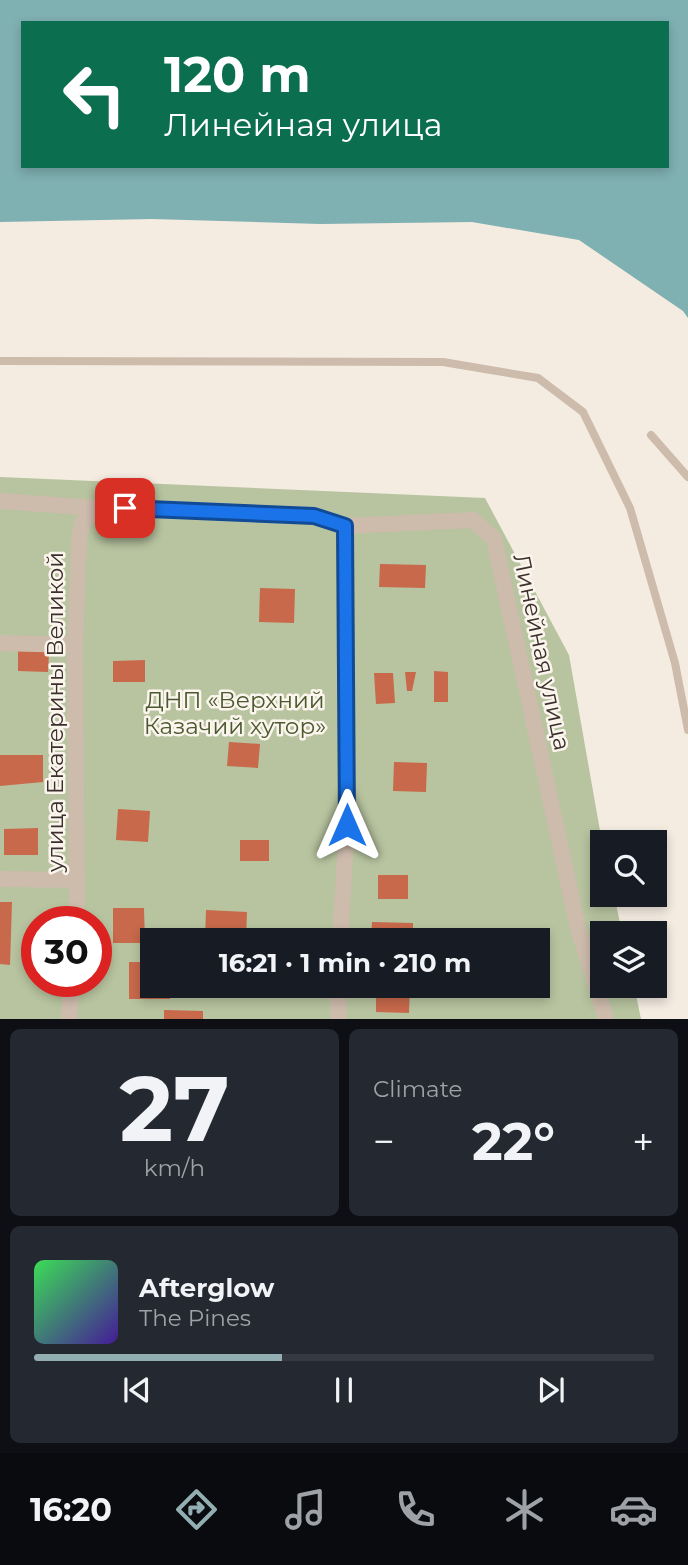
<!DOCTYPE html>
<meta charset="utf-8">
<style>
:root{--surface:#171b24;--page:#242831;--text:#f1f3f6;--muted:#9ea1a6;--line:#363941;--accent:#92aeb2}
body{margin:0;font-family:Montserrat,sans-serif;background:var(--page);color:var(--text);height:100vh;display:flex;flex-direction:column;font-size:26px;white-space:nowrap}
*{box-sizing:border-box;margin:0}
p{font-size:23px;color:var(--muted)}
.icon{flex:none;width:38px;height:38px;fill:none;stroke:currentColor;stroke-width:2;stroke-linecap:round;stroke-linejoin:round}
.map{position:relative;height:1019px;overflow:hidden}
.side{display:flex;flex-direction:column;gap:10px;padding:10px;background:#0d0f14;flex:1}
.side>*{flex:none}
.guide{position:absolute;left:21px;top:21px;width:648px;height:147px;border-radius:0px;box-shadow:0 4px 10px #0003;background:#0b6e4f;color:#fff;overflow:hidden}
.tools{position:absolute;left:590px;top:830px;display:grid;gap:14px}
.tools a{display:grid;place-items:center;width:77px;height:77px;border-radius:0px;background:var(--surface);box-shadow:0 4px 10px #0003;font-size:35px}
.speed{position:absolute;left:21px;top:906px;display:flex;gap:14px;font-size:35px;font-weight:700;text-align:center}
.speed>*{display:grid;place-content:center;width:91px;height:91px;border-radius:50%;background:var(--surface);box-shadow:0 4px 10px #0003;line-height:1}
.speed .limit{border:10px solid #d22;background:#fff;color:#111}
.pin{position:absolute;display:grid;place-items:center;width:60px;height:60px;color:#fff;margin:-30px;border-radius:14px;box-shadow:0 4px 10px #0006}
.me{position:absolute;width:77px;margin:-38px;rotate:0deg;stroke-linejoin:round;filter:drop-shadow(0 0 5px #0008)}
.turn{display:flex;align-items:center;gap:24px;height:147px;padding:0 28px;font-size:32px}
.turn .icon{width:91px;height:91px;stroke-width:2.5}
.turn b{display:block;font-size:49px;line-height:60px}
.big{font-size:52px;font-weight:700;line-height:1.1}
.side .widget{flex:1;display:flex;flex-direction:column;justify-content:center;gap:10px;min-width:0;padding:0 24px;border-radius:10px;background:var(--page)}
.side .dial{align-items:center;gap:0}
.dial b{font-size:91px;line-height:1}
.song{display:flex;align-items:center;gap:21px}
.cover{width:84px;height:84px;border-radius:10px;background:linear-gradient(135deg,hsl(130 70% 55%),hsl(260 70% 35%))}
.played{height:7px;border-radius:4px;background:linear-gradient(90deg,var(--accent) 40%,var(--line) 40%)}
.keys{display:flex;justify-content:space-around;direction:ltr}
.heat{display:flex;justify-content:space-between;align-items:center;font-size:38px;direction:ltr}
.side .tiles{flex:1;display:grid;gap:10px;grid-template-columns:1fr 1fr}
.widget:last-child{grid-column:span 2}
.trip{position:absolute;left:140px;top:928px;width:410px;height:70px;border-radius:0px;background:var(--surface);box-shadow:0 4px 10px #0003;font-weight:700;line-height:70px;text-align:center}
.tab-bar{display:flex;height:112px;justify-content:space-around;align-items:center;background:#090b0e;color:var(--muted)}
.tab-bar .icon{width:49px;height:49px}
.tab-bar .on{color:var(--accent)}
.tab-bar b{font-size:32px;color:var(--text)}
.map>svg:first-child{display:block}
</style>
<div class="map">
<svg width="688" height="1019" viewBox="0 0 688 1019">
<rect width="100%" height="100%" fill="#f4ebe1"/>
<path fill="#b8c4a0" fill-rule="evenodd" d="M0 477 485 498 569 655 602 842V894H614L622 933H602V985H634L641 1019H0ZM37 922H96V982H37ZM152 940H537V985H152Z"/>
<path fill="#7fb0b2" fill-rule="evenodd" d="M0 0H688V318L683 311 579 240 472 222 320 224 152 219 0 222ZM23 23H667V166H23Z"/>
<path fill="#c8694b" d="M380 564 426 565 425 588 379 587Z
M260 588 295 589 294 623 259 622Z
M18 651 49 652 48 672 18 671Z
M145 660V682H113V661Z
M434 671 448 672V702H434Z
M405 672H416L412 691H407Z
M374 673H393L395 703 376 704Z
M229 742 260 744 258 768 227 766Z
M0 755H43V782L0 786Z
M394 762 427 763 426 792 393 791Z
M118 809 150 811 148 842 116 840Z
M38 828V855H4V829Z
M240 840H269V861H240Z
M378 875H408V899H378Z
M0 902H12L10 965 0 964Z
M113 908H144L145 943H113Z
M206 910 247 912 246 940H205Z
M372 922 413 923V940H371Z
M129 962H152V985H170V999H129Z
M387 985H410L409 1013 376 1012V994H386Z
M164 1010 203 1011V1019H164Z"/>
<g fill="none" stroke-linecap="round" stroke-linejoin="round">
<path stroke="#cdbbac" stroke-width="8" d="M0 361 443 362 538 378 583 412 630 508 675 663 688 730
M651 435 688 477"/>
<path stroke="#cdbbac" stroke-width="16" d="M0 501 96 508 176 509 314 516 345 526 473 520 494 539 578 928 606 1019
M0 643 75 645
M0 879 76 880
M77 922 75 645 79 540 82 523 96 508
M340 940 347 825 345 526
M69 1019 72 982
M338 1019V985"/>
</g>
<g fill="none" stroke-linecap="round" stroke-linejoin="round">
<defs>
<path id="route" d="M125 508 314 516 345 526 347 825"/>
</defs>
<use href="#route" stroke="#114b97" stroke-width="18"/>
<use href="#route" stroke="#1a73e8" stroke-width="12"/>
</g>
<g text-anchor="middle" stroke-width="5" stroke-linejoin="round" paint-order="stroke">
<g font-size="23" fill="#3b302b" stroke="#fbf5ee">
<text transform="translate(542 652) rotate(78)" y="8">Линейная улица</text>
<text transform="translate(55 712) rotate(-90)" y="8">улица Екатерины Великой</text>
</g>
<g font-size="23" fill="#4a5a2e" stroke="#fbf5ee">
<text x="235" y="708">ДНП «Верхний<tspan x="235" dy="26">Казачий хутор»</tspan></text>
</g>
</g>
</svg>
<div class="tools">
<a><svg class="icon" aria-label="search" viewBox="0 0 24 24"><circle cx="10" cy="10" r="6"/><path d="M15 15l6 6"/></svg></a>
<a><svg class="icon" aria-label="layers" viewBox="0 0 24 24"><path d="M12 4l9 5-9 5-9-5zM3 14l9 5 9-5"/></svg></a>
</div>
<div class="speed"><div class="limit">30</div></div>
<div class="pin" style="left:125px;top:508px;background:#d93025"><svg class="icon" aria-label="arrive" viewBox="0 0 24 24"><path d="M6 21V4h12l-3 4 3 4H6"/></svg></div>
<svg class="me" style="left:347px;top:825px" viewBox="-20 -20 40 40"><path d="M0-17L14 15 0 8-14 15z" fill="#1a73e8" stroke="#fff" stroke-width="4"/></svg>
<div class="trip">16:21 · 1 min · 210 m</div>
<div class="guide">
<div class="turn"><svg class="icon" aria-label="left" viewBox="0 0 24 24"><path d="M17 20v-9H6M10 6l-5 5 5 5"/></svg><div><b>120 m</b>Линейная улица</div></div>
</div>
</div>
<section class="side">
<div class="tiles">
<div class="widget dial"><b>27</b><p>km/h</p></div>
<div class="widget"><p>Climate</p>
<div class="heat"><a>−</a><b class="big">22°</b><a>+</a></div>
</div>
<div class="widget">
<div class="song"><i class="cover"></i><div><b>Afterglow</b><p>The Pines</p></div></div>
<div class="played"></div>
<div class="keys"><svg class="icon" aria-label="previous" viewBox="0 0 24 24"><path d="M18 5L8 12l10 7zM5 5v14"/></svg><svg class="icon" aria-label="pause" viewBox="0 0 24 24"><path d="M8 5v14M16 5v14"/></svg><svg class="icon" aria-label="next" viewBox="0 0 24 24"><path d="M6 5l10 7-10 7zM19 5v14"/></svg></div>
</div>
</div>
</section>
<nav class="tab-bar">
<b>16:20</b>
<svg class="icon on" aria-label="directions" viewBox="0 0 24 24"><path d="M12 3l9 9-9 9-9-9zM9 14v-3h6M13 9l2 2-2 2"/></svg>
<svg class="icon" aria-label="music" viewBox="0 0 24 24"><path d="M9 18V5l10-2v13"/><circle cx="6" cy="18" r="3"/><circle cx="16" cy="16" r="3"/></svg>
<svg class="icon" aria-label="phone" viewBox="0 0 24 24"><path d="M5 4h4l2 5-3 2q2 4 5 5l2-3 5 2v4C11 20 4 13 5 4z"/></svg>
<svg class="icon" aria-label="climate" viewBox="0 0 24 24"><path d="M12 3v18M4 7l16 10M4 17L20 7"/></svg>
<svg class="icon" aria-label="car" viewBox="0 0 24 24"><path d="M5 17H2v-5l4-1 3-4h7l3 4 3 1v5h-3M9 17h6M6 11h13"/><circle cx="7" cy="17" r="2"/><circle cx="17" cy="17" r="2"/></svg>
</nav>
